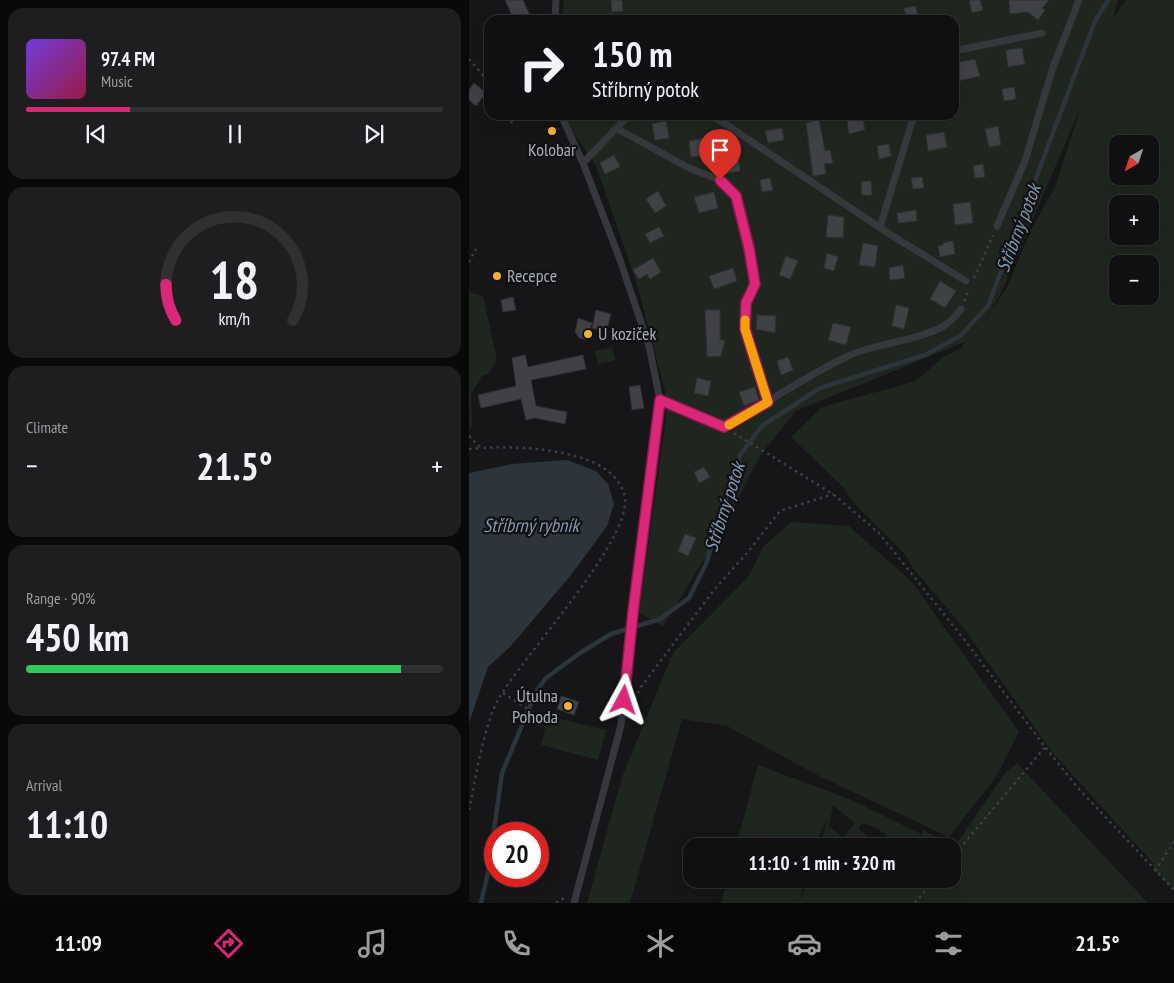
<!DOCTYPE html>
<meta charset="utf-8">
<style>
:root{--surface:#101012;--page:#1e1e20;--text:#f1f3f6;--muted:#9c9d9f;--line:#303032;--accent:#db2777}
body{margin:0;font-family:"PT Sans Narrow",sans-serif;background:var(--page);color:var(--text);height:100vh;display:flex;flex-direction:column;font-size:19px;white-space:nowrap}
*{box-sizing:border-box;margin:0}
p{font-size:16px;color:var(--muted)}
.icon{flex:none;width:28px;height:28px;fill:none;stroke:currentColor;stroke-width:2;stroke-linecap:round;stroke-linejoin:round}
.map{position:relative;flex:1;overflow:hidden}
.details{display:flex;flex-direction:column;gap:8px;padding:8px;background:#09090a;width:469px}
.details>*{flex:none}
.banner{position:absolute;left:15px;top:15px;width:475px;height:105px;border-radius:15px;box-shadow:0 5px 20px #0002,0 0 0 1px var(--line);background:#101012;color:var(--text);overflow:hidden}
.needle{width:32px;rotate:219deg}
.buttons{position:absolute;left:640px;top:135px;display:grid;gap:10px}
.buttons a{display:grid;place-items:center;width:50px;height:50px;border-radius:10px;background:var(--surface);box-shadow:0 5px 20px #0002,0 0 0 1px var(--line);font-size:25px}
.speed{position:absolute;left:15px;top:822px;display:flex;gap:10px;font-size:25px;font-weight:700;text-align:center}
.speed>*{display:grid;place-content:center;width:65px;height:65px;border-radius:50%;background:var(--surface);box-shadow:0 5px 20px #0002,0 0 0 1px var(--line);line-height:1}
.speed .limit{border:8px solid #d22;background:#fff;color:#111}
.pin{position:absolute;display:grid;place-items:center;width:42px;height:42px;color:#fff;margin:-51px -21px;border-radius:50% 50% 50% 0;rotate:-45deg;box-shadow:0 0 5px #0007}
.pin .icon{rotate:45deg}
.me{position:absolute;width:55px;margin:-28px;rotate:5deg;stroke-linejoin:round;filter:drop-shadow(0 0 4px #0008)}
.turn{display:flex;align-items:center;gap:18px;height:105px;padding:0 25px;font-size:22px}
.turn .icon{width:65px;height:65px;stroke-width:2.5}
.turn b{display:block;font-size:35px;line-height:42px}
.big{font-size:38px;font-weight:800;line-height:1.1}
.details .tile{flex:1;display:flex;flex-direction:column;justify-content:center;gap:8px;min-width:0;padding:0 18px;border-radius:15px;background:var(--page)}
.details .dial{align-items:center;gap:0}
.dial svg{height:130px;overflow:visible;fill:none;stroke:var(--line);stroke-width:7;stroke-linecap:round;text-anchor:middle}
.dial text{fill:var(--text);stroke:none}
.song{display:flex;align-items:center;gap:15px}
.cover{width:60px;height:60px;border-radius:8px;background:linear-gradient(135deg,hsl(260 70% 55%),hsl(340 70% 35%))}
.played{height:5px;border-radius:2px;background:linear-gradient(90deg,var(--accent) 25%,var(--line) 25%)}
.keys{display:flex;justify-content:space-around;direction:ltr}
.heat{display:flex;justify-content:space-between;align-items:center;font-size:28px;direction:ltr}
.charge{height:8px;border-radius:4px;background:linear-gradient(90deg,#34c759 90%,var(--line) 0)}
.trip{position:absolute;left:214px;top:838px;width:278px;height:50px;border-radius:15px;background:var(--surface);box-shadow:0 5px 20px #0002,0 0 0 1px var(--line);font-weight:800;line-height:50px;text-align:center}
.dock{display:flex;height:80px;justify-content:space-around;align-items:center;background:#060607;color:var(--muted)}
.dock .icon{width:35px;height:35px}
.dock .active{color:var(--accent)}
.dock b{font-size:22px;color:var(--text)}
main{display:flex;flex:1;min-height:0}
.map>svg:first-child{display:block}
</style>
<main>
<section class="details">
<div class="tile">
<div class="song"><i class="cover"></i><div><b>97.4 FM</b><p>Music</p></div></div>
<div class="played"></div>
<div class="keys"><svg class="icon" aria-label="previous" viewBox="0 0 24 24"><path d="M18 5L8 12l10 7zM5 5v14"/></svg><svg class="icon" aria-label="pause" viewBox="0 0 24 24"><path d="M8 5v14M16 5v14"/></svg><svg class="icon" aria-label="next" viewBox="0 0 24 24"><path d="M6 5l10 7-10 7zM19 5v14"/></svg></div>
</div>
<div class="tile dial"><svg viewBox="0 0 100 80">
<path d="M14 69A42 42 0 1 1 86 69"/>
<path d="M14 69A42 42 0 0 1 8 47" stroke="#db2777"/>
<text x="50" y="56" font-size="32" font-weight="700">18</text>
<text x="50" y="72" font-size="11">km/h</text>
</svg></div>
<div class="tile"><p>Climate</p>
<div class="heat"><a>−</a><b class="big">21.5°</b><a>+</a></div>
</div>
<div class="tile"><p>Range · 90%</p><b class="big">450 km</b><div class="charge"></div></div>
<div class="tile"><p>Arrival</p><b class="big">11:10</b></div>
</section>
<div class="map">
<svg width="706" height="903" viewBox="0 0 706 903">
<rect width="100%" height="100%" fill="#161618"/>
<path fill="#1e261f" fill-rule="evenodd" d="M95 0H649L644 19 657 0H705V890L686 871 683 862 583 752 493 626 443 567 437 555 383 501 377 490 322 437 353 407 447 381 474 357 492 348 496 342 327 411 292 454 252 532 194 626 170 613 197 417 196 391 167 281 127 166 99 125 97 115H485V20H93ZM611 109 586 187 563 228 538 287 516 320 532 293ZM649 144H681V176H649ZM649 204H681V236H649ZM649 264H681V296H649Z
M0 292 14 296 28 360 20 373 13 376 2 394 3 425 0 433Z
M143 347 146 360 129 364 126 351Z
M322 522 380 526 443 582 550 732 527 777 480 837 350 776 258 726 213 719 161 903H118L153 777 204 653 280 576 294 547Z
M79 716 137 730 129 760 72 745Z
M548 763 679 903H252L259 879H336L330 902 340 879H482V846H421L418 843V835C411 830 401 823 392 824L390 829 410 846H351L359 816 346 846H267L289 765 383 800 452 834 454 830 486 846 536 773ZM364 805 386 823 374 838 360 826Z"/>
<path fill="#2c353c" d="M98 460 127 471 139 484 145 504 138 526 102 575 41 647 19 667 0 723V473L43 464Z"/>
<g fill="none" stroke-linecap="round" stroke-linejoin="round">
<path stroke="#2c353c" stroke-width="4.5" d="M12 903 19 873 33 773 67 692 77 678 111 653 142 634 191 619 220 598 237 564 271 455 293 426 351 388 456 355 491 336 519 306 626 21 639 0"/>
</g>
<path fill="#404145" stroke="#303034" d="M36 0H54L63 20H45Z
M142 0H153L154 11 143 12Z
M500 0H511L514 10 503 13Z
M540 0H580L573 8 576 10 569 20 559 12 541 14Z
M446 6 451 20H438L435 8Z
M553 48 556 64 539 67 537 50Z
M506 59 511 76 485 82V63Z
M5 83 17 93 7 106 0 100V90Z
M545 87 547 99 535 101 533 89Z
M394 119 396 130 380 134 378 121Z
M350 120 356 151 361 150 364 163 355 164 357 174 344 176 337 123Z
M197 121 200 138 186 140 183 124Z
M529 126 532 145 520 147 516 129Z
M313 128 315 140 299 143 296 131Z
M475 132 478 147 459 151 457 135Z
M237 138 239 155 222 157 220 141Z
M420 144 422 156 410 159 408 146Z
M145 155 151 167 136 174 131 163Z
M269 156 271 171 254 174 252 159Z
M514 164 516 177 506 178 504 166Z
M453 177 455 188 444 189 442 178Z
M301 178 304 190 293 192 291 180Z
M402 181 403 195H393L392 182Z
M189 191 197 206 186 213 177 199Z
M245 192 249 208 230 213 225 197Z
M501 202 504 223 486 225 484 204Z
M447 210 448 221 429 223 428 213Z
M359 215 375 217 374 238 357 237Z
M190 227 195 236 181 243 176 234Z
M484 241 486 254 471 257 469 246 474 245V243Z
M394 243 409 246 406 267 390 265Z
M358 253 369 257 365 271 355 268Z
M317 256 329 261 321 279 310 275Z
M184 258 192 272 181 279 178 274 170 279 164 270Z
M434 265 436 278 421 280 420 268Z
M264 268 268 281 245 289 240 276Z
M471 281 487 291 476 308 461 299Z
M44 297 47 310 34 312 32 300Z
M427 305 440 308 435 329 423 326Z
M127 310 142 314 137 332 123 328Z
M236 310H251V340H256L252 356 238 357Z
M288 315 307 316 306 333 287 329Z
M109 318 123 323 118 340 110 338 106 332Z
M364 323 382 327 377 345 359 340Z
M56 355 59 367 114 355 117 369 62 380 67 406 98 412 96 424 66 418 57 420 52 399 12 408 9 395 47 386 43 358Z
M319 357 324 370 312 375 308 361Z
M228 378 242 381 239 396 225 393Z
M171 385 175 408 163 410 160 387Z
M286 387 290 400 275 406 270 392Z
M235 467 241 477 230 483 225 472Z
M216 534 227 538 219 556 209 551Z
M92 696 110 702 105 715 88 709Z"/>
<g fill="none" stroke-linecap="round" stroke-linejoin="round">
<path stroke="#3d3f44" stroke-width="2.5" stroke-dasharray="2.5 4" stroke-linecap="butt" d="M0 59 20 82
M40 115 43 123
M0 262 7 249
M505 278 524 235
M495 301 500 290
M265 433 364 494 410 533 494 638 576 747 609 788 706 891
M0 436 12 448C45 446 80 448 113 458 132 464 155 478 156 501 157 546 56 654 30 698 15 724 6 780 0 811
M0 449 12 448
M34 693 74 719
M166 699 172 687 245 590 278 553 311 511 364 494
M482 859 576 747
M686 871 706 840
M87 903 95 898
M446 903 466 879"/>
<path stroke="#37383d" stroke-width="7" d="M86 20 87 0
M485 51 573 33
M92 115 114 163 150 257 180 346 191 400 152 725 105 903
M238 115 249 119 422 235 497 281
M147 128 220 168 251 180 267 196 286 284 277 303 276 329 299 402
M114 163 153 122 163 115
M528 226 556 161 583 70 610 0
M411 227 445 115
M191 400 255 427C298 403 337 376 381 355 411 342 453 341 479 323 484 320 488 314 492 309"/>
</g>
<g fill="none" stroke-linecap="round" stroke-linejoin="round">
<defs>
<path id="route" d="M155 700 164 612 191 400 255 427 299 402 276 329 277 303 286 284 280 248 267 196 251 180"/>
</defs>
<use href="#route" stroke="#8e194d" stroke-width="12"/>
<use href="#route" stroke="#db2777" stroke-width="9"/>
<path stroke="#f59e0b" stroke-width="9" d="M260 425 299 402 276 329V320"/>
</g>
<g fill="#f2b134" stroke="#111113" stroke-width="2">
<circle cx="83" cy="131" r="5"/>
<circle cx="28" cy="276" r="5"/>
<circle cx="119" cy="334" r="5"/>
<circle cx="99" cy="706" r="5"/>
</g>
<g text-anchor="middle" stroke-width="4.5" stroke-linejoin="round" paint-order="stroke">
<g font-size="18" fill="#a8adb8" stroke="#111113" text-anchor="start">
<text x="83" y="156" text-anchor="middle">Kolobar</text>
<text x="38" y="282">Recepce</text>
<text x="129" y="340">U koziček</text>
<text x="89" y="702" text-anchor="end">Útulna<tspan x="89" dy="21">Pohoda</tspan></text>
</g>
<g font-size="19" font-style="italic" fill="#7f9bb3" stroke="#111113">
<text transform="translate(549 228) rotate(-69)" y="7">Stříbrný potok</text>
<text transform="translate(255 507) rotate(-72)" y="7">Stříbrný potok</text>
<text x="62" y="532">Stříbrný rybník</text>
</g>
</g>
</svg>
<div class="buttons">
<a><svg class="needle" viewBox="-14 -14 28 28"><path d="M0-13l5 13h-10z" fill="#e53935"/><path d="M0 13l5-13h-10z" fill="#9c9d9f"/></svg></a>
<a>+</a>
<a>−</a>
</div>
<div class="speed"><div class="limit">20</div></div>
<div class="pin" style="left:251px;top:180px;background:#d93025"><svg class="icon" aria-label="arrive" viewBox="0 0 24 24"><path d="M6 21V4h12l-3 4 3 4H6"/></svg></div>
<svg class="me" style="left:155px;top:700px" viewBox="-20 -20 40 40"><path d="M0-17L14 15 0 8-14 15z" fill="#db2777" stroke="#fff" stroke-width="4"/></svg>
<div class="trip">11:10 · 1 min · 320 m</div>
<div class="banner">
<div class="turn"><svg class="icon" aria-label="right" viewBox="0 0 24 24"><path d="M7 20v-9h11M14 6l5 5-5 5"/></svg><div><b>150 m</b>Stříbrný potok</div></div>
</div>
</div>
</main>
<nav class="dock">
<b>11:09</b>
<svg class="icon active" aria-label="directions" viewBox="0 0 24 24"><path d="M12 3l9 9-9 9-9-9zM9 14v-3h6M13 9l2 2-2 2"/></svg>
<svg class="icon" aria-label="music" viewBox="0 0 24 24"><path d="M9 18V5l10-2v13"/><circle cx="6" cy="18" r="3"/><circle cx="16" cy="16" r="3"/></svg>
<svg class="icon" aria-label="phone" viewBox="0 0 24 24"><path d="M5 4h4l2 5-3 2q2 4 5 5l2-3 5 2v4C11 20 4 13 5 4z"/></svg>
<svg class="icon" aria-label="climate" viewBox="0 0 24 24"><path d="M12 3v18M4 7l16 10M4 17L20 7"/></svg>
<svg class="icon" aria-label="car" viewBox="0 0 24 24"><path d="M5 17H2v-5l4-1 3-4h7l3 4 3 1v5h-3M9 17h6M6 11h13"/><circle cx="7" cy="17" r="2"/><circle cx="17" cy="17" r="2"/></svg>
<svg class="icon" aria-label="filters" viewBox="0 0 24 24"><path d="M4 7h16M4 17h16"/><circle cx="9" cy="7" r="2"/><circle cx="15" cy="17" r="2"/></svg>
<b>21.5°</b>
</nav>
